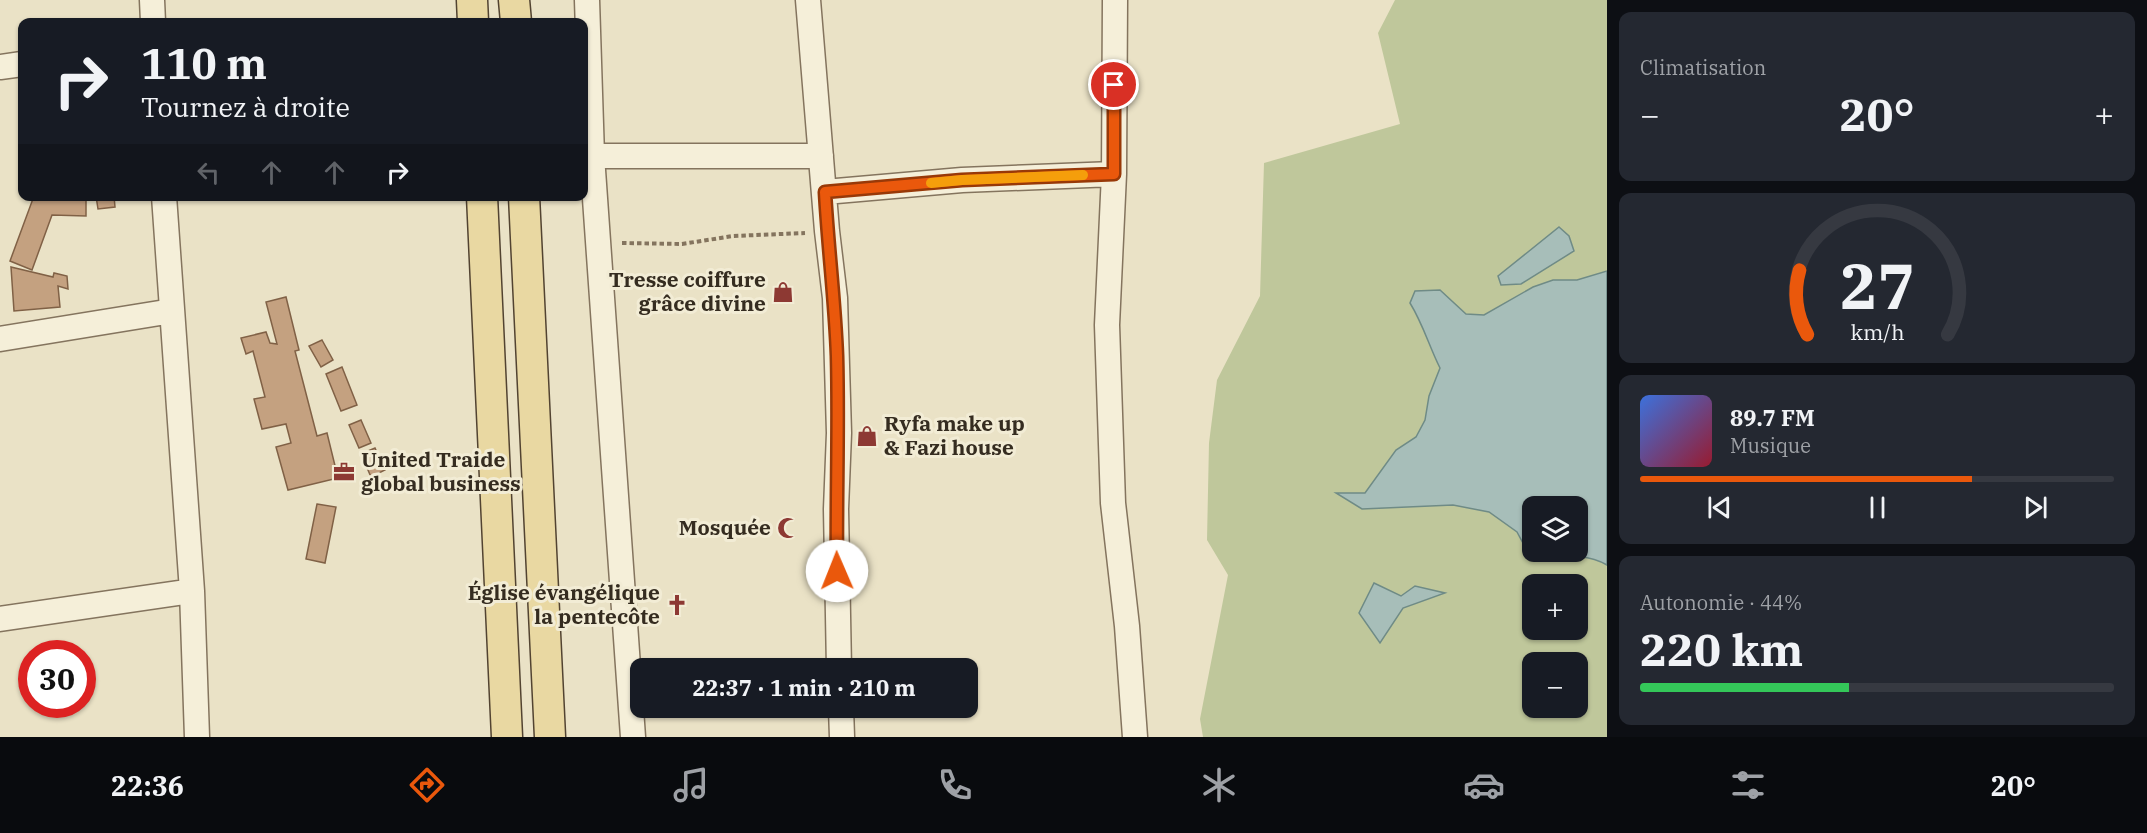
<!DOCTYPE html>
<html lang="fr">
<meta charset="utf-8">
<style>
:root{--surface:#171b24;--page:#242831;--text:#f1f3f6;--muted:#9ea1a6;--line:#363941;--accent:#ea580c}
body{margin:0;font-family:"IBM Plex Serif",serif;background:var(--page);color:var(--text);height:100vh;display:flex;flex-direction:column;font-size:22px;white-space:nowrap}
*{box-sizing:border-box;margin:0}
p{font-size:20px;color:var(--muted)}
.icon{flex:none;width:33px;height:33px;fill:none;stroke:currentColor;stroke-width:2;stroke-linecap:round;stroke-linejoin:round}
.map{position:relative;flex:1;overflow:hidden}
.side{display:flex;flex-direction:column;gap:12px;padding:12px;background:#0d0f14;width:540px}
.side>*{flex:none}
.guide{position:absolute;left:18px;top:18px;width:570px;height:183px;border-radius:12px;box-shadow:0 2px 4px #0004;background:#171b24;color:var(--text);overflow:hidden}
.tools{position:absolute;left:1522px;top:496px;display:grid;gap:12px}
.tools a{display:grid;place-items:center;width:66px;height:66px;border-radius:12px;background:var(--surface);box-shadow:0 2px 4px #0004;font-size:30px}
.speed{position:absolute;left:18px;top:640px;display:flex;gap:12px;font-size:30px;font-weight:700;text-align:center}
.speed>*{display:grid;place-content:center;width:78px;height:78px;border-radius:50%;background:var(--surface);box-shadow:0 2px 4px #0004;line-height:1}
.speed .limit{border:9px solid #d22;background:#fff;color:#111}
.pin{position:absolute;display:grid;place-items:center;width:51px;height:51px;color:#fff;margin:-26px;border:3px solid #fff;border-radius:50%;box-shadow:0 2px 6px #0007}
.me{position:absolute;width:66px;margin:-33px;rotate:359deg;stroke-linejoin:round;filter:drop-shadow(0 0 4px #0008)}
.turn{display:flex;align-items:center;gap:21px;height:126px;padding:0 24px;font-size:27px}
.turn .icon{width:78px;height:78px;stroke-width:2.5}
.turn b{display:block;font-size:42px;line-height:51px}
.lanes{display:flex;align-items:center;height:57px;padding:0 24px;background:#0003;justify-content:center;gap:30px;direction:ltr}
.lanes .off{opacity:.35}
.big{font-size:45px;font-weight:700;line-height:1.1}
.side .widget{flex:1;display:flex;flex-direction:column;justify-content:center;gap:9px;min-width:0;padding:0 21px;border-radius:12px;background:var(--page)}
.side .dial{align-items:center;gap:0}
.dial svg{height:156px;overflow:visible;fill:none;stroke:var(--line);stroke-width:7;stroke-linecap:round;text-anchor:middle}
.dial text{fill:var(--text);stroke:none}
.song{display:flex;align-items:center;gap:18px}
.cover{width:72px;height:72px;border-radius:9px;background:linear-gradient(135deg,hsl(220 70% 55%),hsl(350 70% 35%))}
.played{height:6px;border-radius:3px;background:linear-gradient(90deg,var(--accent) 70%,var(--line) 70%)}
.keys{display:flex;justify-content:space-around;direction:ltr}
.heat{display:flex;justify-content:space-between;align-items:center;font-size:33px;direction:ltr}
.charge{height:9px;border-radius:4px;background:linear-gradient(90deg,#34c759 44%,var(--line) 0)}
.trip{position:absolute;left:630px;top:658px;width:348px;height:60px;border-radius:12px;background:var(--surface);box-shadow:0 2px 4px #0004;font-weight:700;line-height:60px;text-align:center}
.tab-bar{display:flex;height:96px;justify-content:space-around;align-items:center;background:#090b0e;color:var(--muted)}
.tab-bar .icon{width:42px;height:42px}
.tab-bar .active{color:var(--accent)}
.tab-bar b{font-size:27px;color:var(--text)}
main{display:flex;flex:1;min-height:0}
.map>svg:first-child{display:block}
</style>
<main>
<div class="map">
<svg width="1607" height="737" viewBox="0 0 1607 737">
<rect width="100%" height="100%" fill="#eae2c6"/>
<path fill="#bfc79b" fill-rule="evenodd" d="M1395 0H1607V737H1203L1200 719 1228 575 1207 540 1209 443 1217 380 1260 296 1264 163 1400 124 1378 33ZM1533 507H1578V552H1533ZM1533 585H1578V630H1533ZM1533 663H1578V708H1533Z"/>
<path fill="#a7beb9" stroke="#6f8b86" stroke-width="1.5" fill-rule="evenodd" d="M1559 227 1569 236 1574 251 1521 284 1501 285 1498 276Z
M1607 271V565C1584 551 1557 558 1531 558L1517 532 1489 512 1453 505 1362 509 1336 493H1365L1396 450 1416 437 1425 420 1429 396 1440 368C1429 346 1423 324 1410 303L1415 291 1440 290 1466 314 1484 315 1533 287 1553 280H1577ZM1533 507H1578V552H1533Z
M1374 583 1401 596 1415 586 1445 593 1403 608 1380 643 1359 613Z"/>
<path fill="#c4a180" stroke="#806146" stroke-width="1.5" d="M34 196H86V216L52 215 32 270 10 261Z
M96 196H114L115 207 98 209Z
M11 267 53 277 54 273 67 276 68 289 58 286 60 307 14 311Z
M286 297 299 350 295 351 317 436 327 433 338 478 288 490 276 447 291 443 286 424 262 429 254 399 265 397 253 351 246 354 241 338 266 332 270 343 277 344 266 302Z
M322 340 333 360 321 367 309 346Z
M342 367 357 405 341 411 326 374Z
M361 420 371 443 359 448 349 425Z
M375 448 385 470 371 477 361 454Z
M317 504 336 507 325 563 306 559Z"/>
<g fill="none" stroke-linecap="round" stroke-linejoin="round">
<defs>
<path id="minor" d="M152 0 153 22
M587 0 592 156 633 737
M808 0 827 231 835 298 839 433 836 509 839 669
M1115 0 1114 174 1107 325 1113 503 1127 626 1135 737
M0 67 22 64
M592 156H821
M825 192 962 180 1114 174
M164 196 192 591 197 737
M0 339 172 311
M0 619 192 591
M841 708 842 737"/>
<path id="major" d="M472 0 473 22
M514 0 516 22
M482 196 507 737
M524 196 550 737"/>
</defs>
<use href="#minor" stroke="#84745e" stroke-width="27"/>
<use href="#major" stroke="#524331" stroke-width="33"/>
<path stroke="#84745e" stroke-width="4" stroke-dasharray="4.5 3" stroke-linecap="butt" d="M622 243 682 244 733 236 805 233"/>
<use href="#minor" stroke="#f5efd9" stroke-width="24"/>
<use href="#major" stroke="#e9d8a2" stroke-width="30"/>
</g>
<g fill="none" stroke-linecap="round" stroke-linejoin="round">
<defs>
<path id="route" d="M837 571C836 500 839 428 837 356 835 301 828 247 825 192L962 180 1114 174V85"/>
</defs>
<use href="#route" stroke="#983908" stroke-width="15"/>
<use href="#route" stroke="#ea580c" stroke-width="10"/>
<path stroke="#f59e0b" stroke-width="10" d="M931 183 962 180 1083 175"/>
</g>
<defs>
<symbol id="shop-bare" viewBox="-9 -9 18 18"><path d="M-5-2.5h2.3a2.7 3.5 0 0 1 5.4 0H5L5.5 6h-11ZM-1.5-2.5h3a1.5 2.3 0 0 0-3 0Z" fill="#8d3933" stroke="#f2ecd5" stroke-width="2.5" paint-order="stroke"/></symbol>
<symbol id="office-bare" viewBox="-9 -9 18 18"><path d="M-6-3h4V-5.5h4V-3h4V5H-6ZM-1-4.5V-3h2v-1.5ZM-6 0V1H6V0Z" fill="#8d3933" stroke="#f2ecd5" stroke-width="2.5" paint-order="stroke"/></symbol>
<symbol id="mosque-bare" viewBox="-9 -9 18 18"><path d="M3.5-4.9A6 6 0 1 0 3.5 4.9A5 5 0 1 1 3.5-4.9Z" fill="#8d3933" stroke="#f2ecd5" stroke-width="2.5" paint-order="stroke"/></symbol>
<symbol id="church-bare" viewBox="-9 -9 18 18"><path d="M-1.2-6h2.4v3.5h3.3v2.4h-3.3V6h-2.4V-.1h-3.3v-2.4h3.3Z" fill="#8d3933" stroke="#f2ecd5" stroke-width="2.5" paint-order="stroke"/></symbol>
</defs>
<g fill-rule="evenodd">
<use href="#shop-bare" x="768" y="277" width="30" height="30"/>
<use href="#shop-bare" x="852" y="421" width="30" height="30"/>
<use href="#office-bare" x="329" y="457" width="30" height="30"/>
<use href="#mosque-bare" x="773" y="513" width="30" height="30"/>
<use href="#church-bare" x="662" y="590" width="30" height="30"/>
</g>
<g text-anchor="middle" stroke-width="6" stroke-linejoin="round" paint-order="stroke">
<g font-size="21" font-weight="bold" fill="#352c20" stroke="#f2ecd5" text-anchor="end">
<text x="766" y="287">Tresse coiffure<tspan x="766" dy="24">grâce divine</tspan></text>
<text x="884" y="431" text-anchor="start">Ryfa make up<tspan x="884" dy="24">&amp; Fazi house</tspan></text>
<text x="361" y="467" text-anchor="start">United Traide<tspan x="361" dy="24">global business</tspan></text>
<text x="771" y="535">Mosquée</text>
<text x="660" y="600">Église évangélique<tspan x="660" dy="24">la pentecôte</tspan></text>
</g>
</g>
</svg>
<div class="tools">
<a><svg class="icon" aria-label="layers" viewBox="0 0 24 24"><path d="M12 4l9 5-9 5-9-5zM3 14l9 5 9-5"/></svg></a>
<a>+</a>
<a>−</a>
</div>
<div class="speed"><div class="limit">30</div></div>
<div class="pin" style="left:1114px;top:85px;background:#d93025"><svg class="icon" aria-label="arrive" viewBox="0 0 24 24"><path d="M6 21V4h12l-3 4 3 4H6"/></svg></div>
<svg class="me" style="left:837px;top:571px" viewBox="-20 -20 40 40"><circle r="19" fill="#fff"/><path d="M0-13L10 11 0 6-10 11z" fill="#ea580c"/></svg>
<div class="trip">22:37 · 1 min · 210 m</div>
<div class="guide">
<div class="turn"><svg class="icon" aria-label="right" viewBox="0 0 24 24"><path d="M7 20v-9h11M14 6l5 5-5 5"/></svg><div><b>110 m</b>Tournez à droite</div></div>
<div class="lanes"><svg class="icon off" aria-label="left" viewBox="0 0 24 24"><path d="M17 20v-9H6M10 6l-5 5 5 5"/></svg><svg class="icon off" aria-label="ahead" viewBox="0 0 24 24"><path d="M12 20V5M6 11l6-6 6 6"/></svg><svg class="icon off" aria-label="ahead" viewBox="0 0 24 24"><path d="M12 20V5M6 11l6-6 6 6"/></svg><svg class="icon" aria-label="right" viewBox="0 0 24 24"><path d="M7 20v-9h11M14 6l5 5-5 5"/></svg></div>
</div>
</div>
<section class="side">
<div class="widget"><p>Climatisation</p>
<div class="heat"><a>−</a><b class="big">20°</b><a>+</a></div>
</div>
<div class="widget dial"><svg viewBox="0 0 100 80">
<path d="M14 69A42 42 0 1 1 86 69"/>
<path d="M14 69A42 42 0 0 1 10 36" stroke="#ea580c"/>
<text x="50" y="56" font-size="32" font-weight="700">27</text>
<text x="50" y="72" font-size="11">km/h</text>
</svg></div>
<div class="widget">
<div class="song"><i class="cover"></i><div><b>89.7 FM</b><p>Musique</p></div></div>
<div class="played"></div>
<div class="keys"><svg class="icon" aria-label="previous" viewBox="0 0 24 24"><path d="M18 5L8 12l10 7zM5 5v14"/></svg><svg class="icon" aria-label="pause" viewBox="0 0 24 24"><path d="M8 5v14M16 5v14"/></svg><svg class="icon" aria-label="next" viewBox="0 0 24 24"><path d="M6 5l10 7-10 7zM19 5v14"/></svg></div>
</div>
<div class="widget"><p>Autonomie · 44%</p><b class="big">220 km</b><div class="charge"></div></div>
</section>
</main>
<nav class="tab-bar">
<b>22:36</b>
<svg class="icon active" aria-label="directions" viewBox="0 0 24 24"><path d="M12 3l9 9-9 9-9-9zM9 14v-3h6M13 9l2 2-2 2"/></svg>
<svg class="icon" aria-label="music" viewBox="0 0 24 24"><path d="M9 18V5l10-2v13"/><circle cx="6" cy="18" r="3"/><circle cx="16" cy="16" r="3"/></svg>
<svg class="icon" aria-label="phone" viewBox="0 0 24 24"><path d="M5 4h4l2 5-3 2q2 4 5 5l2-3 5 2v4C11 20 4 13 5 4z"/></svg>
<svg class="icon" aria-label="climate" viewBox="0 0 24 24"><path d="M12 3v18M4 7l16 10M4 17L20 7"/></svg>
<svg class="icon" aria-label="car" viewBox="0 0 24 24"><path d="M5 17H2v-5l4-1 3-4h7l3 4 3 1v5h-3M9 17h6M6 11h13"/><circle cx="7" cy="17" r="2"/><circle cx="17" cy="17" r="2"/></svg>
<svg class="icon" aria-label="filters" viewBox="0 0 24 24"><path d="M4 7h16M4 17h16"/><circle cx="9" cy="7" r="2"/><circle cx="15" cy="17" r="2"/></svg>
<b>20°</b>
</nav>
